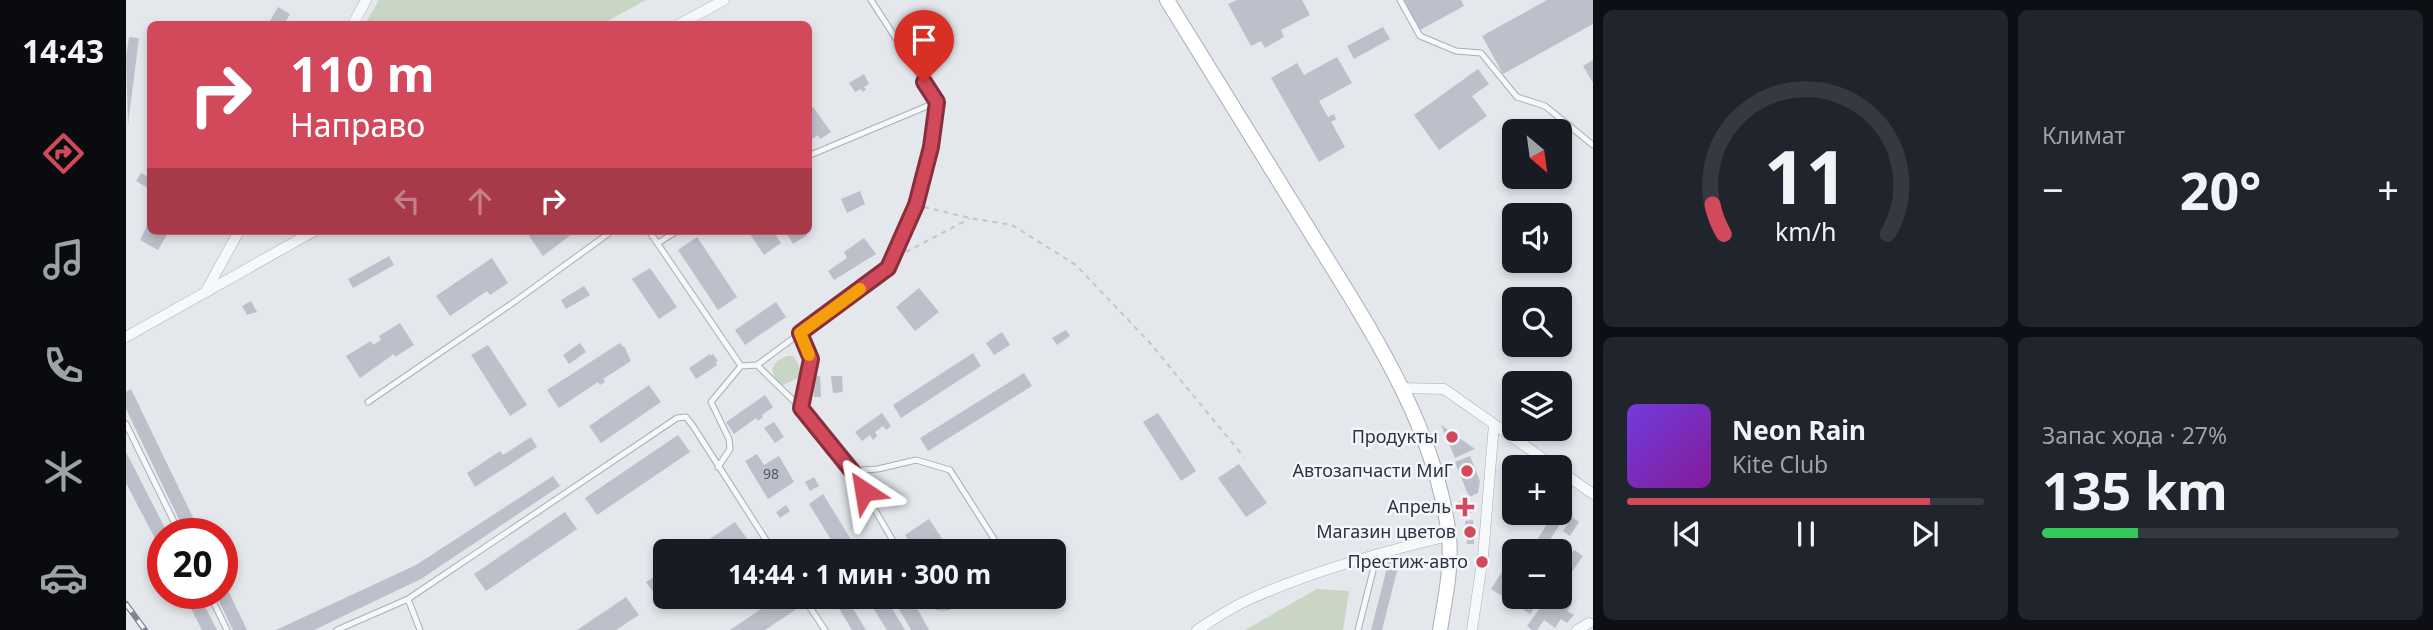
<!DOCTYPE html>
<html lang="ru">
<meta charset="utf-8">
<style>
:root{--surface:#171b24;--page:#20242c;--text:#f1f3f6;--muted:#9ea1a6;--line:#363941;--accent:#d1495b}
body{margin:0;font-family:"Noto Sans",sans-serif;background:var(--page);color:var(--text);height:100vh;display:flex;flex-direction:column;font-size:26px;white-space:nowrap}
*{box-sizing:border-box;margin:0}
p{font-size:23px;color:var(--muted)}
.icon{flex:none;width:38px;height:38px;fill:none;stroke:currentColor;stroke-width:2;stroke-linecap:round;stroke-linejoin:round}
.map{position:relative;flex:1;overflow:hidden}
.details{display:flex;flex-direction:column;gap:10px;padding:10px;background:#0d0f14;width:840px}
.details>*{flex:none}
.hud{position:absolute;left:21px;top:21px;width:665px;height:214px;border-radius:10px;box-shadow:0 4px 10px #0003;background:#d1495b;color:#fff;overflow:hidden}
.needle{width:46px;rotate:151deg}
.buttons{position:absolute;left:1376px;top:119px;display:grid;gap:14px}
.buttons a{display:grid;place-items:center;width:70px;height:70px;border-radius:10px;background:var(--surface);box-shadow:0 4px 10px #0003;font-size:35px}
.speed{position:absolute;left:21px;top:518px;display:flex;gap:14px;font-size:35px;font-weight:700;text-align:center}
.speed>*{display:grid;place-content:center;width:91px;height:91px;border-radius:50%;background:var(--surface);box-shadow:0 4px 10px #0003;line-height:1}
.speed .limit{border:10px solid #d22;background:#fff;color:#111}
.pin{position:absolute;display:grid;place-items:center;width:60px;height:60px;color:#fff;margin:-72px -30px;border-radius:50% 50% 50% 0;rotate:-45deg;box-shadow:0 0 7px #0007}
.pin .icon{rotate:45deg}
.me{position:absolute;width:77px;margin:-38px;rotate:327deg;stroke-linejoin:round;filter:drop-shadow(0 0 5px #0008)}
.turn{display:flex;align-items:center;gap:24px;height:147px;padding:0 28px;font-size:32px}
.turn .icon{width:91px;height:91px;stroke-width:2.5}
.turn b{display:block;font-size:49px;line-height:60px}
.lanes{display:flex;align-items:center;height:66px;padding:0 28px;background:#0003;justify-content:center;gap:35px;direction:ltr}
.lanes .off{opacity:.35}
.big{font-size:52px;font-weight:700;line-height:1.1}
.details .card{flex:1;display:flex;flex-direction:column;justify-content:center;gap:10px;min-width:0;padding:0 24px;border-radius:10px;background:var(--page)}
.details .dial{align-items:center;gap:0}
.dial svg{height:182px;overflow:visible;fill:none;stroke:var(--line);stroke-width:7;stroke-linecap:round;text-anchor:middle}
.dial text{fill:var(--text);stroke:none}
.song{display:flex;align-items:center;gap:21px}
.cover{width:84px;height:84px;border-radius:10px;background:linear-gradient(135deg,hsl(260 70% 55%),hsl(290 70% 35%))}
.played{height:7px;border-radius:4px;background:linear-gradient(90deg,var(--accent) 85%,var(--line) 85%)}
.keys{display:flex;justify-content:space-around;direction:ltr}
.heat{display:flex;justify-content:space-between;align-items:center;font-size:38px;direction:ltr}
.charge{height:10px;border-radius:5px;background:linear-gradient(90deg,#34c759 27%,var(--line) 0)}
.details .tiles{flex:1;display:grid;gap:10px;grid-template-columns:repeat(2,1fr)}
.trip{position:absolute;left:527px;top:539px;width:413px;height:70px;border-radius:10px;background:var(--surface);box-shadow:0 4px 10px #0003;font-weight:700;line-height:70px;text-align:center}
main{display:flex;flex:1;min-height:0}
.tabs{display:flex;flex-direction:column;width:126px;justify-content:space-around;align-items:center;background:#090b0e;color:var(--muted)}
.tabs .icon{width:49px;height:49px}
.tabs .selected{color:var(--accent)}
.tabs b{font-size:32px;color:var(--text)}
.map>svg:first-child{display:block}
</style>
<main>
<nav class="tabs">
<b>14:43</b>
<svg class="icon selected" aria-label="directions" viewBox="0 0 24 24"><path d="M12 3l9 9-9 9-9-9zM9 14v-3h6M13 9l2 2-2 2"/></svg>
<svg class="icon" aria-label="music" viewBox="0 0 24 24"><path d="M9 18V5l10-2v13"/><circle cx="6" cy="18" r="3"/><circle cx="16" cy="16" r="3"/></svg>
<svg class="icon" aria-label="phone" viewBox="0 0 24 24"><path d="M5 4h4l2 5-3 2q2 4 5 5l2-3 5 2v4C11 20 4 13 5 4z"/></svg>
<svg class="icon" aria-label="climate" viewBox="0 0 24 24"><path d="M12 3v18M4 7l16 10M4 17L20 7"/></svg>
<svg class="icon" aria-label="car" viewBox="0 0 24 24"><path d="M5 17H2v-5l4-1 3-4h7l3 4 3 1v5h-3M9 17h6M6 11h13"/><circle cx="7" cy="17" r="2"/><circle cx="17" cy="17" r="2"/></svg>
</nav>
<div class="map">
<svg width="1467" height="630" viewBox="0 0 1467 630">
<rect width="100%" height="100%" fill="#e4e7ec"/>
<path fill="#c9d6c5" d="M253 0H520L476 24H239Z
M661 356H667C673 364 676 368 672 378L657 385 650 382 646 369 651 361Z
M1191 589 1223 591 1217 630H1119Z"/>
<path fill="#bbc0ca" d="M1111 0H1176L1184 15 1155 30 1158 37 1139 48 1135 41 1125 46 1102 4Z
M1278 0H1335L1338 6 1294 30Z
M1421 0H1467V24L1377 74 1356 36Z
M152 7 164 14 158 24H142Z
M1257 27 1264 39 1228 59 1221 46Z
M3 37 13 38 2 125 0 57Z
M1211 57 1226 83 1193 101 1202 117 1208 114 1210 119 1205 122 1219 147 1193 162 1145 78 1171 63 1178 75Z
M1467 60V83L1457 66Z
M1352 69 1363 84 1346 96 1361 116 1313 150 1288 115Z
M738 74 743 84 738 87 740 90 737 92 735 89 729 92 723 83Z
M687 107 705 132 694 139 692 135 682 142V110Z
M15 173 24 178V189L10 181Z
M734 191 739 204 721 213 715 199Z
M24 220V231H43L32 250 14 240Z
M410 231H450L417 256 403 236Z
M622 231H647L655 243 638 255Z
M659 231H678L681 235 667 244Z
M571 237 611 297 592 310 552 250Z
M738 238 750 254 708 280 702 271 721 258 718 252Z
M263 256 268 265 227 288 222 279Z
M366 258 382 283 364 295 361 291 324 316 310 296Z
M524 268 551 307 533 319 506 279Z
M458 286 464 295 440 309 435 300Z
M793 288 813 312 789 331 770 307Z
M125 301 131 312 121 315 116 306Z
M650 302 660 317 619 345 609 330Z
M274 323 288 345 269 357 268 354 234 378 220 356 245 341 247 345 255 340 253 336Z
M940 330 944 336 931 345 926 338Z
M876 332 884 345 868 355 860 343Z
M454 343 460 352 443 364 437 355Z
M494 343 497 347 498 346 505 361 477 379 479 382 474 385 472 382 433 408 421 390Z
M362 345 401 405 384 416 345 355Z
M847 353 855 366 775 418 767 405Z
M584 354 585 356 587 354 592 361 590 362 591 365 570 379 563 368Z
M898 373 906 386 802 451 794 438Z
M694 376 695 397H688L687 377Z
M705 376H716L717 392 707 393Z
M523 385 535 402 475 443 463 426Z
M5 389 75 534H60L0 409V392Z
M639 395 647 407 636 415 637 417 632 421 630 418 608 434 600 422Z
M756 413 765 426 760 430 757 426 749 432 751 436 747 440 744 435 736 441 729 432Z
M1032 413 1070 471 1055 481 1017 422Z
M648 422 658 437 649 443 638 428Z
M1315 425 1349 449 1329 458Z
M552 435 564 452 471 515 459 498Z
M405 437 411 447 349 487 341 473 374 451 377 455Z
M0 452 42 534H37V554L0 483Z
M631 454 638 465 653 456 668 482 642 499 619 461Z
M1344 456 1354 481 1352 493 1343 497 1329 462Z
M1113 464 1141 503 1120 517 1092 478Z
M427 476 434 486 295 579 188 630H150L290 565Z
M688 477 693 486 684 491 679 482Z
M697 494 732 551H712L683 504Z
M1340 498 1346 512 1339 516 1332 502Z
M660 505 664 511 654 518 650 512Z
M439 512 451 529 360 591 348 574Z
M1428 513 1439 516 1417 551H1404Z
M1446 517 1453 522 1444 536 1437 531Z
M803 519 819 543 807 551H789L779 535Z
M1347 520 1348 544H1341L1339 521Z
M609 522 622 540 605 551H566Z
M685 539 692 551H678L675 545Z
M1448 550 1457 556 1436 586 1433 585V560L1437 557 1441 560Z
M1264 556 1274 559 1256 630H1245Z
M1383 561 1388 564V597H1415L1404 614 1365 589Z
M539 570V596L533 600 520 582Z
M96 578 121 630H107L89 593H96Z
M57 593H72L91 630H76Z
M1433 594 1446 604 1441 611 1448 615 1441 623 1435 619 1429 628 1418 620 1411 630H1406L1401 626 1422 597H1433Z
M500 597 513 615 490 630H451Z
M653 597H664L672 608 639 630H604Z
M706 597H720L740 630H726Z
M740 597H759L779 630H761Z
M766 597H785L803 630H785Z"/>
<g fill="none" stroke-linecap="round" stroke-linejoin="round">
<defs>
<path id="service" d="M1274 0 1294 36 1330 51 1355 53 1391 97 1419 106 1467 145
M682 156 811 102 745 0
M523 231 615 366 585 402 603 439 604 449 592 467
M532 243 551 231
M674 333 685 359 675 408
M631 365 675 408 726 471 773 551
M615 366 631 365 762 268 790 205 805 147 811 102
M242 402 388 302 486 231
M0 424 54 534
M726 471 752 469 790 460 824 470 868 539 873 551
M83 593 101 630
M677 597 699 630
M800 597C811 615 829 605 843 597
M282 599 294 630
M211 630 282 599 551 418 560 417 567 426 647 551
M1232 630 1251 555"/>
<path id="minor" d="M227 24 240 0
M554 24 598 0
M80 291 113 231
M0 337 188 231
M1274 388 1318 389 1429 467
M1433 470 1467 494
M1071 630C1087 620 1104 608 1122 600 1186 571 1254 552 1323 536
M1346 630 1357 556 1368 424
M1451 630 1463 623"/>
<path id="secondary" d="M1041 0C1087 75 1133 150 1180 225 1239 321 1309 422 1323 536 1326 568 1319 599 1314 630"/>
</defs>
<use href="#service" stroke="#a9aeb7" stroke-width="7"/>
<use href="#minor" stroke="#a9aeb7" stroke-width="11"/>
<use href="#secondary" stroke="#a9aeb7" stroke-width="16"/>
<path stroke="#c2c5cb" stroke-width="2" stroke-dasharray="5 5" stroke-linecap="butt" d="M798 207 844 218 886 225 950 265 1024 343 1118 457
M780 252 843 219"/>
<use href="#service" stroke="#f7f8fa" stroke-width="5"/>
<use href="#minor" stroke="#f7f8fa" stroke-width="10"/>
<use href="#secondary" stroke="#fff" stroke-width="14"/>
<defs>
<path id="rail" d="M0 604 19 630"/>
</defs>
<use href="#rail" stroke="#7d8696" stroke-width="6"/>
<use href="#rail" stroke="#f4f6f9" stroke-width="3.5" stroke-dasharray="10" stroke-linecap="butt"/>
</g>
<g fill="none" stroke-linecap="round" stroke-linejoin="round">
<defs>
<path id="route" d="M738 491 726 471 675 408 685 359 674 333 762 268 790 205 805 147 811 102 798 82"/>
</defs>
<use href="#route" stroke="#882f3b" stroke-width="18"/>
<use href="#route" stroke="#d1495b" stroke-width="12"/>
<path stroke="#f59e0b" stroke-width="12" d="M683 355 674 333 734 289"/>
</g>
<g fill="#d1495b" stroke="#f4f6f9" stroke-width="2.5">
<circle cx="1326" cy="437" r="7"/>
<circle cx="1341" cy="471" r="7"/>
<path d="M1335.5 496.5h7v7h7v7h-7v7h-7v-7h-7v-7h7z"/>
<circle cx="1344" cy="532" r="7"/>
<circle cx="1356" cy="562" r="7"/>
</g>
<g text-anchor="middle" stroke-width="5" stroke-linejoin="round" paint-order="stroke">
<g font-size="14" fill="#4f5766">
<text x="645" y="479">98</text>
</g>
<g font-size="18" fill="#2b3445" stroke="#f4f6f9" text-anchor="end">
<text x="1312" y="443">Продукты</text>
<text x="1327" y="477">Автозапчасти МиГ</text>
<text x="1325" y="513">Апрель</text>
<text x="1330" y="538">Магазин цветов</text>
<text x="1342" y="568">Престиж-авто</text>
</g>
</g>
</svg>
<div class="buttons">
<a><svg class="needle" viewBox="-14 -14 28 28"><path d="M0-13l5 13h-10z" fill="#e53935"/><path d="M0 13l5-13h-10z" fill="#9ea1a6"/></svg></a>
<a><svg class="icon" aria-label="sound" viewBox="0 0 24 24"><path d="M4 9h4l5-4v14l-5-4H4zM17 9q2 3 0 6"/></svg></a>
<a><svg class="icon" aria-label="search" viewBox="0 0 24 24"><circle cx="10" cy="10" r="6"/><path d="M15 15l6 6"/></svg></a>
<a><svg class="icon" aria-label="layers" viewBox="0 0 24 24"><path d="M12 4l9 5-9 5-9-5zM3 14l9 5 9-5"/></svg></a>
<a>+</a>
<a>−</a>
</div>
<div class="speed"><div class="limit">20</div></div>
<div class="pin" style="left:798px;top:82px;background:#d93025"><svg class="icon" aria-label="arrive" viewBox="0 0 24 24"><path d="M6 21V4h12l-3 4 3 4H6"/></svg></div>
<svg class="me" style="left:738px;top:491px" viewBox="-20 -20 40 40"><path d="M0-17L14 15 0 8-14 15z" fill="#d1495b" stroke="#fff" stroke-width="4"/></svg>
<div class="trip">14:44 · 1 мин · 300 m</div>
<div class="hud">
<div class="turn"><svg class="icon" aria-label="right" viewBox="0 0 24 24"><path d="M7 20v-9h11M14 6l5 5-5 5"/></svg><div><b>110 m</b>Направо</div></div>
<div class="lanes"><svg class="icon off" aria-label="left" viewBox="0 0 24 24"><path d="M17 20v-9H6M10 6l-5 5 5 5"/></svg><svg class="icon off" aria-label="ahead" viewBox="0 0 24 24"><path d="M12 20V5M6 11l6-6 6 6"/></svg><svg class="icon" aria-label="right" viewBox="0 0 24 24"><path d="M7 20v-9h11M14 6l5 5-5 5"/></svg></div>
</div>
</div>
<section class="details">
<div class="tiles">
<div class="card dial"><svg viewBox="0 0 100 80">
<path d="M14 69A42 42 0 1 1 86 69"/>
<path d="M14 69A42 42 0 0 1 9 56" stroke="#d1495b"/>
<text x="50" y="56" font-size="32" font-weight="700">11</text>
<text x="50" y="72" font-size="11">km/h</text>
</svg></div>
<div class="card"><p>Климат</p>
<div class="heat"><a>−</a><b class="big">20°</b><a>+</a></div>
</div>
<div class="card">
<div class="song"><i class="cover"></i><div><b>Neon Rain</b><p>Kite Club</p></div></div>
<div class="played"></div>
<div class="keys"><svg class="icon" aria-label="previous" viewBox="0 0 24 24"><path d="M18 5L8 12l10 7zM5 5v14"/></svg><svg class="icon" aria-label="pause" viewBox="0 0 24 24"><path d="M8 5v14M16 5v14"/></svg><svg class="icon" aria-label="next" viewBox="0 0 24 24"><path d="M6 5l10 7-10 7zM19 5v14"/></svg></div>
</div>
<div class="card"><p>Запас хода · 27%</p><b class="big">135 km</b><div class="charge"></div></div>
</div>
</section>
</main>
